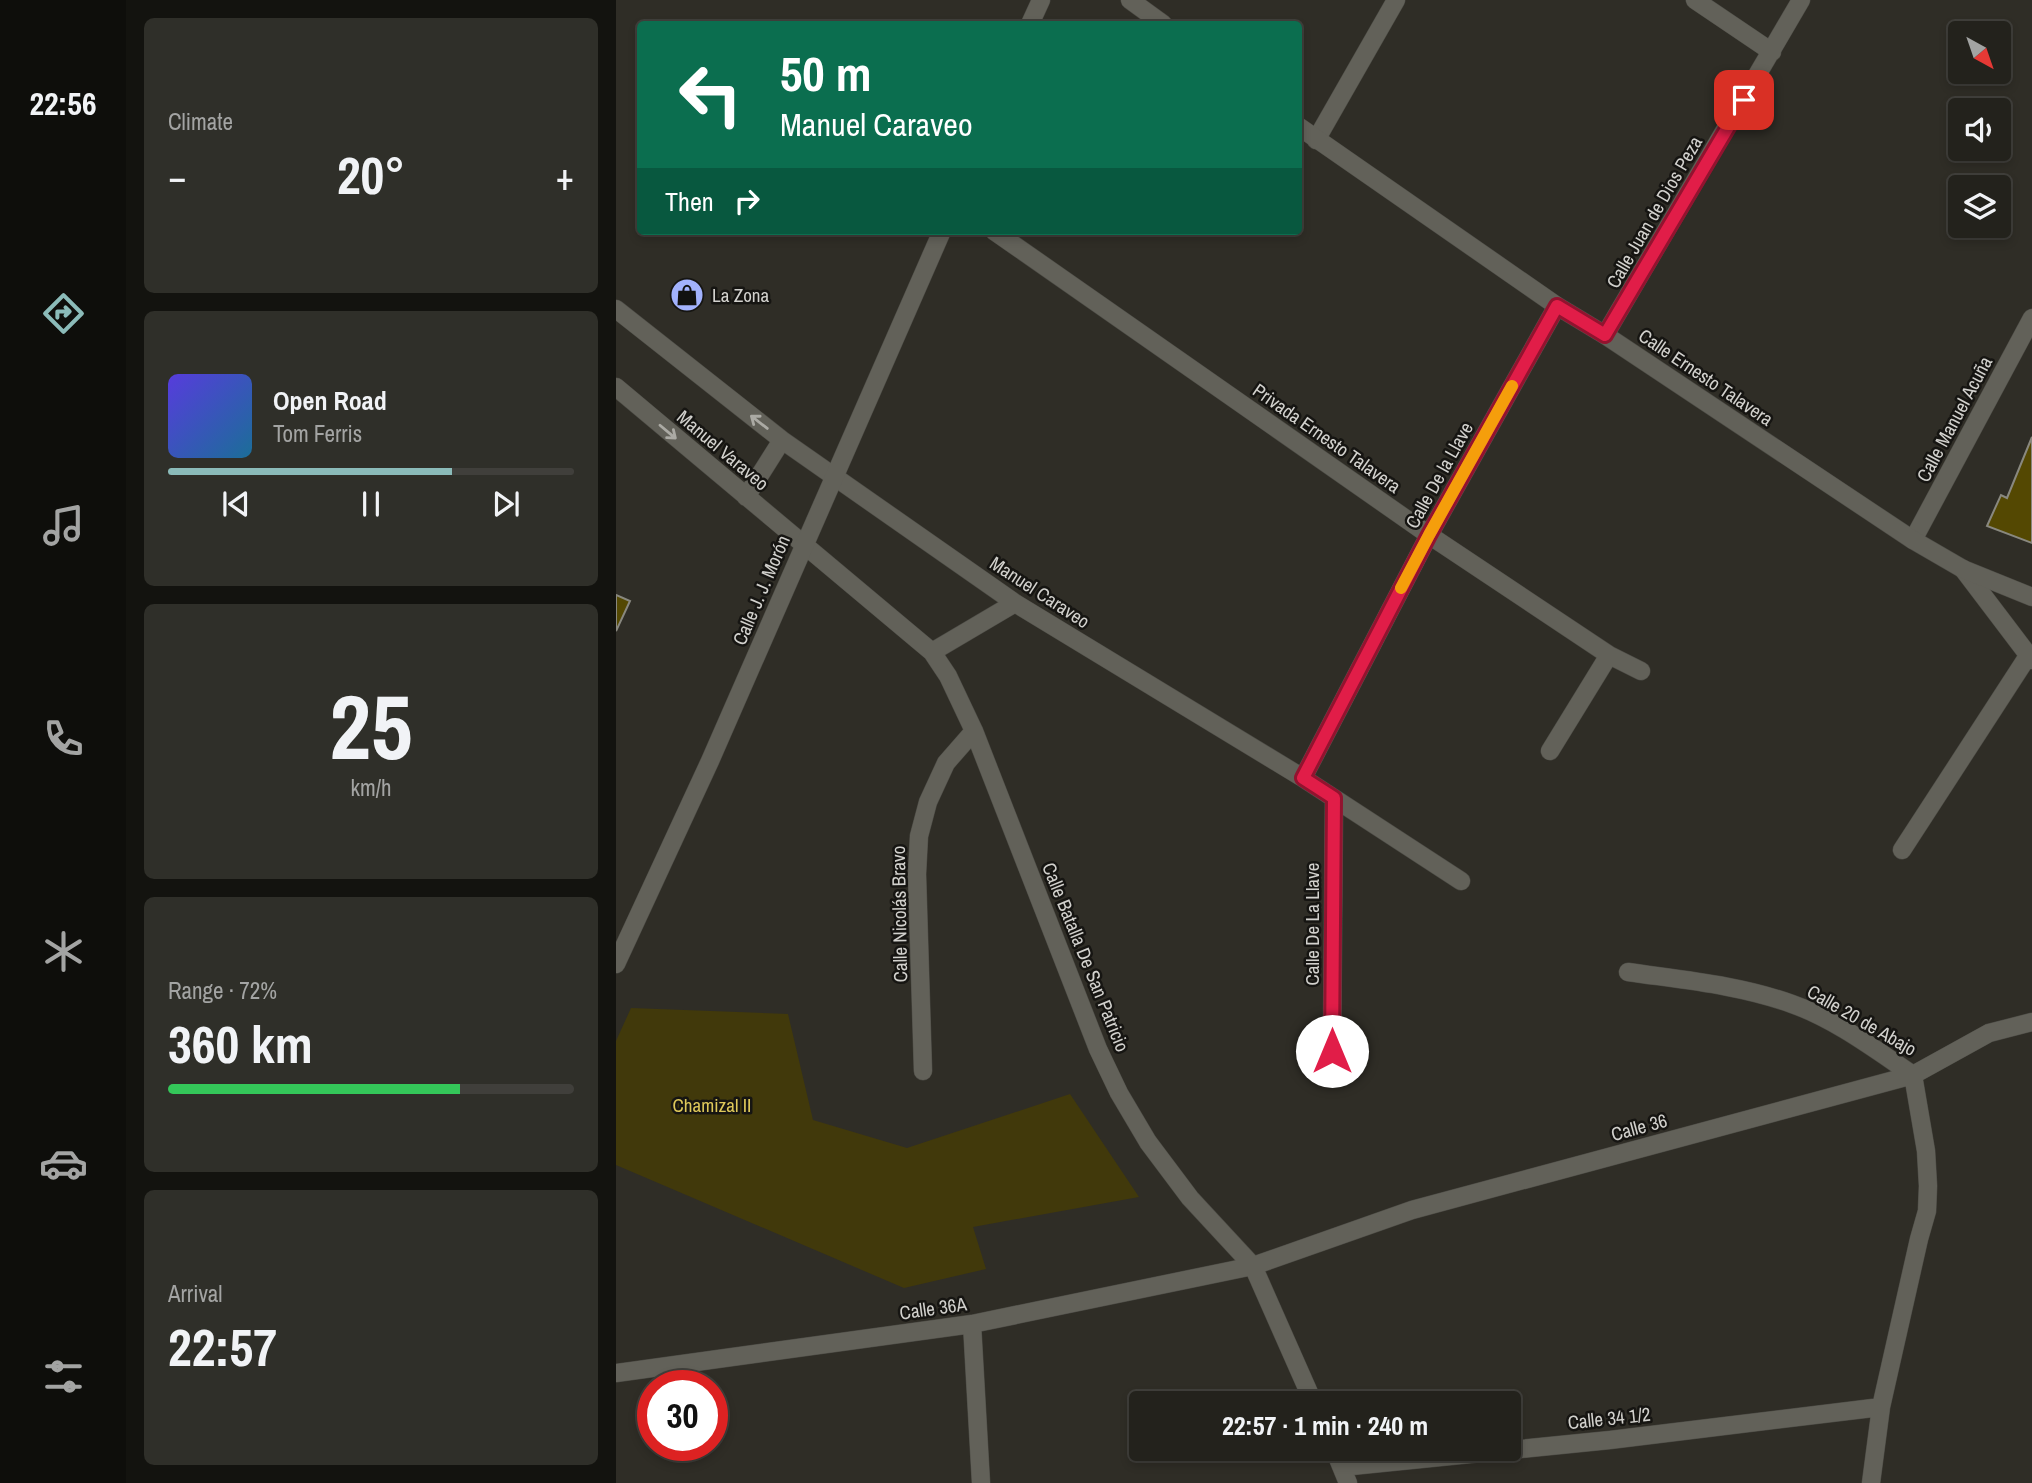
<!DOCTYPE html>
<meta charset="utf-8">
<style>
:root{--surface:#23221c;--page:#2f2f29;--text:#f1f3f6;--muted:#a3a4a3;--line:#403f3b;--accent:#8bbbb9}
body{margin:0;font-family:"Archivo Narrow",sans-serif;background:var(--page);color:var(--text);height:100vh;display:flex;flex-direction:column;font-size:26px;white-space:nowrap}
*{box-sizing:border-box;margin:0}
p{font-size:23px;color:var(--muted)}
.icon{flex:none;width:38px;height:38px;fill:none;stroke:currentColor;stroke-width:2;stroke-linecap:round;stroke-linejoin:round}
.map{position:relative;flex:1;overflow:hidden}
.drawer{display:flex;flex-direction:column;gap:18px;padding:18px;background:#13130f;width:490px}
.drawer>*{flex:none}
.banner{position:absolute;left:21px;top:21px;width:665px;height:214px;border-radius:7px;box-shadow:0 4px 10px #0003,0 0 0 2px var(--line);background:#0b6e4f;color:#fff;overflow:hidden}
.needle{width:46px;rotate:140deg}
.fabs{position:absolute;left:1332px;top:21px;display:grid;gap:14px}
.fabs a{display:grid;place-items:center;width:63px;height:63px;border-radius:7px;background:var(--surface);box-shadow:0 4px 10px #0003,0 0 0 2px var(--line);font-size:35px}
.speed{position:absolute;left:21px;top:1370px;display:flex;gap:14px;font-size:35px;font-weight:700;text-align:center}
.speed>*{display:grid;place-content:center;width:91px;height:91px;border-radius:50%;background:var(--surface);box-shadow:0 4px 10px #0003,0 0 0 2px var(--line);line-height:1}
.speed .limit{border:10px solid #d22;background:#fff;color:#111}
.pin{position:absolute;display:grid;place-items:center;width:60px;height:60px;color:#fff;margin:-30px;border-radius:14px;box-shadow:0 4px 10px #0006}
.me{position:absolute;width:77px;margin:-38px;rotate:0deg;stroke-linejoin:round;filter:drop-shadow(0 0 5px #0008)}
.turn{display:flex;align-items:center;gap:24px;height:147px;padding:0 28px;font-size:32px}
.turn .icon{width:91px;height:91px;stroke-width:2.5}
.turn b{display:block;font-size:49px;line-height:60px}
.then{display:flex;align-items:center;height:66px;padding:0 28px;background:#0003;gap:14px;font-size:26px}
.big{font-size:52px;font-weight:700;line-height:1.1}
.drawer .tile{flex:1;display:flex;flex-direction:column;justify-content:center;gap:10px;min-width:0;padding:0 24px;border-radius:10px;background:var(--page)}
.drawer .dial{align-items:center;gap:0}
.dial b{font-size:91px;line-height:1}
.song{display:flex;align-items:center;gap:21px}
.cover{width:84px;height:84px;border-radius:10px;background:linear-gradient(135deg,hsl(250 70% 55%),hsl(200 70% 35%))}
.played{height:7px;border-radius:4px;background:linear-gradient(90deg,var(--accent) 70%,var(--line) 70%)}
.keys{display:flex;justify-content:space-around;direction:ltr}
.heat{display:flex;justify-content:space-between;align-items:center;font-size:38px;direction:ltr}
.charge{height:10px;border-radius:5px;background:linear-gradient(90deg,#34c759 72%,var(--line) 0)}
.trip{position:absolute;left:513px;top:1391px;width:392px;height:70px;border-radius:7px;background:var(--surface);box-shadow:0 4px 10px #0003,0 0 0 2px var(--line);font-weight:700;line-height:70px;text-align:center}
main{display:flex;flex:1;min-height:0}
.menu{display:flex;flex-direction:column;width:126px;justify-content:space-around;align-items:center;background:#0e0e0b;color:var(--muted)}
.menu .icon{width:49px;height:49px}
.menu .active{color:var(--accent)}
.menu b{font-size:32px;color:var(--text)}
.map>svg:first-child{display:block}
</style>
<main>
<nav class="menu">
<b>22:56</b>
<svg class="icon active" aria-label="directions" viewBox="0 0 24 24"><path d="M12 3l9 9-9 9-9-9zM9 14v-3h6M13 9l2 2-2 2"/></svg>
<svg class="icon" aria-label="music" viewBox="0 0 24 24"><path d="M9 18V5l10-2v13"/><circle cx="6" cy="18" r="3"/><circle cx="16" cy="16" r="3"/></svg>
<svg class="icon" aria-label="phone" viewBox="0 0 24 24"><path d="M5 4h4l2 5-3 2q2 4 5 5l2-3 5 2v4C11 20 4 13 5 4z"/></svg>
<svg class="icon" aria-label="climate" viewBox="0 0 24 24"><path d="M12 3v18M4 7l16 10M4 17L20 7"/></svg>
<svg class="icon" aria-label="car" viewBox="0 0 24 24"><path d="M5 17H2v-5l4-1 3-4h7l3 4 3 1v5h-3M9 17h6M6 11h13"/><circle cx="7" cy="17" r="2"/><circle cx="17" cy="17" r="2"/></svg>
<svg class="icon" aria-label="filters" viewBox="0 0 24 24"><path d="M4 7h16M4 17h16"/><circle cx="9" cy="7" r="2"/><circle cx="15" cy="17" r="2"/></svg>
</nav>
<section class="drawer">
<div class="tile"><p>Climate</p>
<div class="heat"><a>−</a><b class="big">20°</b><a>+</a></div>
</div>
<div class="tile">
<div class="song"><i class="cover"></i><div><b>Open Road</b><p>Tom Ferris</p></div></div>
<div class="played"></div>
<div class="keys"><svg class="icon" aria-label="previous" viewBox="0 0 24 24"><path d="M18 5L8 12l10 7zM5 5v14"/></svg><svg class="icon" aria-label="pause" viewBox="0 0 24 24"><path d="M8 5v14M16 5v14"/></svg><svg class="icon" aria-label="next" viewBox="0 0 24 24"><path d="M6 5l10 7-10 7zM19 5v14"/></svg></div>
</div>
<div class="tile dial"><b>25</b><p>km/h</p></div>
<div class="tile"><p>Range · 72%</p><b class="big">360 km</b><div class="charge"></div></div>
<div class="tile"><p>Arrival</p><b class="big">22:57</b></div>
</section>
<div class="map">
<svg width="1416" height="1483" viewBox="0 0 1416 1483">
<rect width="100%" height="100%" fill="#2f2d26"/>
<path fill="#41390b" d="M15 1008 172 1014 197 1120 291 1148 454 1094 523 1197 357 1227 370 1269 288 1288 0 1165V1041Z"/>
<path fill="#544802" stroke="#89887f" stroke-width="2" d="M1416 437V543L1371 526 1385 495 1391 498Z
M0 595 14 601 0 631Z"/>
<g fill="none" stroke-linecap="round" stroke-linejoin="round">
<defs>
<path id="minor" d="M1079 0 1156 52
M700 140 780 0
M378 231 813 535 993 655 1025 671
M0 309 166 440 399 603 687 778 845 881
M989 335 1185 0
M0 387 316 652 332 676 358 731 482 1049 503 1093 532 1142 574 1198 637 1266 698 1404
M130 497 166 440
M1297 540 1416 318
M1347 569 1416 660
M316 652 399 603
M934 751 993 655
M687 778 813 535 941 306
M1286 850 1412 656
M1012 972C1067 980 1124 985 1176 1004 1219 1019 1260 1050 1297 1075L1310 1151 1312 1186 1311 1211 1303 1239 1265 1407 1255 1483
M716 1051 718 798
M307 1071 301 874 303 836 312 802 330 763 358 731
M356 1324 365 1483
M0 1373 356 1324 637 1266 796 1210 1297 1075 1373 1033 1416 1022
M718 1449 732 1483
M726 1467 994 1440 1265 1407"/>
<path id="tertiary" d="M514 0 547 24
M682 126 941 306 989 335 1297 540 1347 569 1416 597"/>
<path id="secondary" d="M414 24 425 0
M0 964 94 761 326 231"/>
</defs>
<use href="#minor" stroke="#4b4a44" stroke-width="19"/>
<use href="#tertiary" stroke="#4b4a44" stroke-width="19"/>
<use href="#secondary" stroke="#4b4a44" stroke-width="19"/>
<use href="#minor" stroke="#626159" stroke-width="18"/>
<use href="#tertiary" stroke="#626159" stroke-width="18"/>
<use href="#secondary" stroke="#626159" stroke-width="18"/>
</g>
<defs><path id="oneway-shaft" d="M-6 0H5M1.5-3L5.5 0L1.5 3" fill="none" stroke-width="1.6" stroke-linecap="round" stroke-linejoin="round" transform="scale(1.75)"/></defs>
<g stroke="#abaaa4">
<use href="#oneway-shaft" transform="translate(143 422) rotate(-142)"/>
<use href="#oneway-shaft" transform="translate(52 432) rotate(40)"/>
</g>
<g fill="none" stroke-linecap="round" stroke-linejoin="round">
<defs>
<path id="route" d="M716 1051 718 798 687 778 813 535 941 306 989 335 1128 100"/>
</defs>
<use href="#route" stroke="#92132f" stroke-width="18"/>
<use href="#route" stroke="#e11d48" stroke-width="12"/>
<path stroke="#f59e0b" stroke-width="12" d="M785 588 813 535 896 386"/>
</g>
<defs>
<symbol id="shop-disc" viewBox="-11 -11 22 22"><circle r="9.5" fill="#a2b2fd" stroke="#161512"/><path d="M-5-2.5h2.3a2.7 3.5 0 0 1 5.4 0H5L5.5 6h-11ZM-1.5-2.5h3a1.5 2.3 0 0 0-3 0Z" fill="#111"/></symbol>
</defs>
<g fill-rule="evenodd">
<use href="#shop-disc" x="52" y="276" width="38" height="38"/>
</g>
<g text-anchor="middle" stroke-width="5" stroke-linejoin="round" paint-order="stroke">
<g font-size="19" fill="#d2d1cd" stroke="#161512">
<text transform="translate(1038 212) rotate(-60)" y="7">Calle Juan de Dios Peza</text>
<text transform="translate(1090 377) rotate(34)" y="7">Calle Ernesto Talavera</text>
<text transform="translate(1338 419) rotate(-62)" y="7">Calle Manuel Acuña</text>
<text transform="translate(711 438) rotate(35)" y="7">Privada Ernesto Talavera</text>
<text transform="translate(107 450) rotate(40)" y="7">Manuel Varaveo</text>
<text transform="translate(823 475) rotate(-61)" y="7">Calle De la Llave</text>
<text transform="translate(145 590) rotate(-67)" y="7">Calle J. J. Morón</text>
<text transform="translate(424 592) rotate(33)" y="7">Manuel Caraveo</text>
<text transform="translate(283 914) rotate(-91)" y="7">Calle Nicolás Bravo</text>
<text transform="translate(696 924) rotate(-90)" y="7">Calle De La Llave</text>
<text transform="translate(470 957) rotate(68)" y="7">Calle Batalla De San Patricio</text>
<text transform="translate(1246 1020) rotate(30)" y="7">Calle 20 de Abajo</text>
<text transform="translate(1023 1127) rotate(-15)" y="7">Calle 36</text>
<text transform="translate(317 1308) rotate(-8)" y="7">Calle 36A</text>
<text transform="translate(993 1418) rotate(-6)" y="7">Calle 34 1/2</text>
</g>
<g font-size="19" fill="#d2d1cd" stroke="#161512" text-anchor="start">
<text x="96" y="302">La Zona</text>
</g>
<g font-size="19" fill="#dec85a" stroke="#161512">
<text x="96" y="1112">Chamizal II</text>
</g>
</g>
</svg>
<div class="fabs">
<a><svg class="needle" viewBox="-14 -14 28 28"><path d="M0-13l5 13h-10z" fill="#e53935"/><path d="M0 13l5-13h-10z" fill="#a3a4a3"/></svg></a>
<a><svg class="icon" aria-label="sound" viewBox="0 0 24 24"><path d="M4 9h4l5-4v14l-5-4H4zM17 9q2 3 0 6"/></svg></a>
<a><svg class="icon" aria-label="layers" viewBox="0 0 24 24"><path d="M12 4l9 5-9 5-9-5zM3 14l9 5 9-5"/></svg></a>
</div>
<div class="speed"><div class="limit">30</div></div>
<div class="pin" style="left:1128px;top:100px;background:#d93025"><svg class="icon" aria-label="arrive" viewBox="0 0 24 24"><path d="M6 21V4h12l-3 4 3 4H6"/></svg></div>
<svg class="me" style="left:716px;top:1051px" viewBox="-20 -20 40 40"><circle r="19" fill="#fff"/><path d="M0-13L10 11 0 6-10 11z" fill="#e11d48"/></svg>
<div class="trip">22:57 · 1 min · 240 m</div>
<div class="banner">
<div class="turn"><svg class="icon" aria-label="left" viewBox="0 0 24 24"><path d="M17 20v-9H6M10 6l-5 5 5 5"/></svg><div><b>50 m</b>Manuel Caraveo</div></div>
<div class="then">Then<svg class="icon" aria-label="right" viewBox="0 0 24 24"><path d="M7 20v-9h11M14 6l5 5-5 5"/></svg></div>
</div>
</div>
</main>
